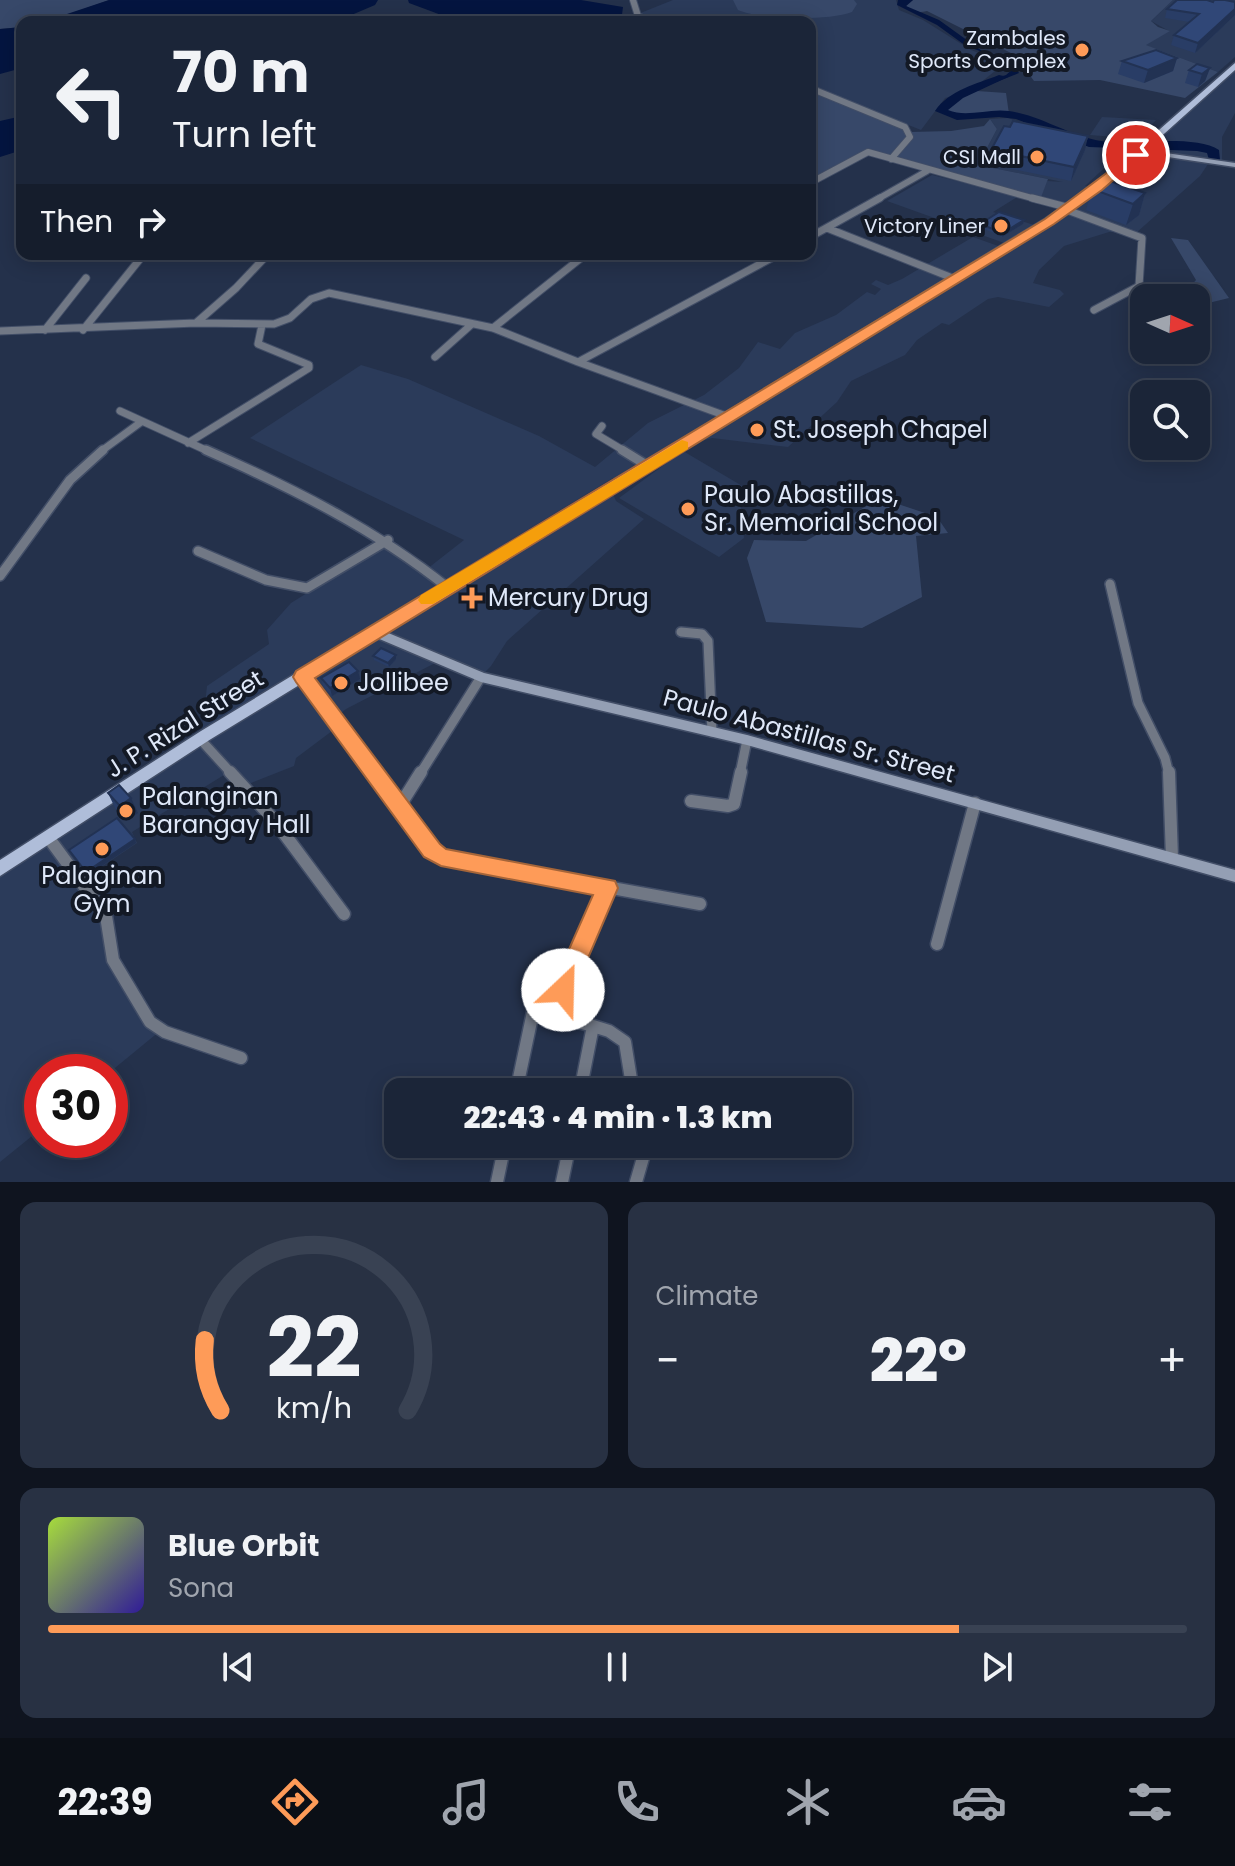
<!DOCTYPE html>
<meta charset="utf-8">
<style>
:root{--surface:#1b2538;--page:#283143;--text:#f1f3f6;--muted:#a0a5ae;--line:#394253;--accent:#fe9b58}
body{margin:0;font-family:Poppins,sans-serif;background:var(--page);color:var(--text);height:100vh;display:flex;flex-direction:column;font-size:30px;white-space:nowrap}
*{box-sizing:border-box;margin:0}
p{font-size:26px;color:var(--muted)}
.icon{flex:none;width:44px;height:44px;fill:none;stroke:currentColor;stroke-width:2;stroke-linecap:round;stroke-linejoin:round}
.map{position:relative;height:1182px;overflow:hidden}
.side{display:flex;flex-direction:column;gap:20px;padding:20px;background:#0f141f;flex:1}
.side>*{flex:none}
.hud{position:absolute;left:16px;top:16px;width:800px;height:244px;border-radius:16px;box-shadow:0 4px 20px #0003,0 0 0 2px var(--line);background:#1b2538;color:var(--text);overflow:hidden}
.needle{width:52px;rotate:93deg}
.buttons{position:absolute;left:1130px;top:284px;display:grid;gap:16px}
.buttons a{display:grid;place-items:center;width:80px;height:80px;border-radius:16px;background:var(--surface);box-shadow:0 4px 20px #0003,0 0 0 2px var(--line);font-size:40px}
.speed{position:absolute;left:24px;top:1054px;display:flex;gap:16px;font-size:40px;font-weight:700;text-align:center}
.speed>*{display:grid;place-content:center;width:104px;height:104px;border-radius:50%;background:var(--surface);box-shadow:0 4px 20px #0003,0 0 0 2px var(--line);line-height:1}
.speed .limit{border:12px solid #d22;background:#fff;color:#111}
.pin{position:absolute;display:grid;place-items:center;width:68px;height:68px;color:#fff;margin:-34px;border:4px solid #fff;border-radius:50%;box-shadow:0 2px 8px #0007}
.me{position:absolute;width:88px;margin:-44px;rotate:24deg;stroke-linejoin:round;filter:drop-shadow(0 0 6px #0008)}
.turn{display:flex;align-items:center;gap:28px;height:168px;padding:0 24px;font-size:36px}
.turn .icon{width:104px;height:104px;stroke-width:2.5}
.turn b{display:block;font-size:56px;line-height:68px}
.then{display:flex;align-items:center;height:76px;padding:0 24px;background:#0003;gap:16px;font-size:30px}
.big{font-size:60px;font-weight:800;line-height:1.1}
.side .card{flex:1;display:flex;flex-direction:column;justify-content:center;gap:12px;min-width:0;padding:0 28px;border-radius:16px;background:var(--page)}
.side .dial{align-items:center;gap:0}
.dial svg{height:208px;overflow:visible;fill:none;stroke:var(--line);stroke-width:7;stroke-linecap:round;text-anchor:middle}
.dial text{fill:var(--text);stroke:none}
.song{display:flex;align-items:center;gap:24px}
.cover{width:96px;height:96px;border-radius:12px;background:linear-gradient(135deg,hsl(80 70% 55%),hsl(250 70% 35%))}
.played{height:8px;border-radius:4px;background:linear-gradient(90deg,var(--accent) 80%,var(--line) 80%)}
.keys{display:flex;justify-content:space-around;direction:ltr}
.heat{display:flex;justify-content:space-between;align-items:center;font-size:44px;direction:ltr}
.side .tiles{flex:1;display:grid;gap:20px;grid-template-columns:1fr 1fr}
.card:last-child{grid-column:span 2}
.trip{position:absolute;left:384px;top:1078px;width:468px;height:80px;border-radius:16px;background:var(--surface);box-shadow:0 4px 20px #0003,0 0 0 2px var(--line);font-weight:800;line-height:80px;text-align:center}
.tab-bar{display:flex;height:128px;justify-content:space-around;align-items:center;background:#0b0f16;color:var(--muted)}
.tab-bar .icon{width:56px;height:56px}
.tab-bar .current{color:var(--accent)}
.tab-bar b{font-size:36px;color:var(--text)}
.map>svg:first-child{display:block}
</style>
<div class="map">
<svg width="1235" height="1182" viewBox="0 0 1235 1182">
<rect width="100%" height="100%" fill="#24314b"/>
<path fill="#2b3b5a" d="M673 0H896L899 10 923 20 971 50 1005 63 970 91 945 98 921 130 810 86V22H656L638 14Z
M1173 0H1235V57L1218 72 1145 45 1169 31 1151 21Z
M1235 66V113L1222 137V162L1145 151Z
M1102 117 1156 120 1139 139 1090 135Z
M1008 118 1080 142 1128 146 1085 186 1097 188 1138 152 1208 164 1200 176 1136 233 1109 232 1064 246 1039 270 1033 283 1060 290 1064 294 1049 307 998 297 988 299 949 325 942 323 917 340 905 355 851 381 837 402 788 447 712 438 695 443 689 441 620 483 613 478 506 543 513 548 611 489 616 501 644 519 507 641 491 666 480 677 439 661 346 709 335 718 340 725 296 758 294 766 246 785 232 770 132 832 137 843 85 878 54 834 447 588 427 569 464 540 250 438 361 365 408 379 539 436 595 467 648 423 704 395 739 368 758 342 780 349 795 333 836 315 867 292 875 295 881 289 871 284 876 280 888 285 902 279 973 237 1001 247 1069 208 1039 201 1047 181 1063 182 978 165 997 129 990 119Z
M932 175 1019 196 993 212 1034 225 1007 244 887 201Z
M683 451 744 487 740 500 744 538 719 557 619 498Z
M387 543 443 589 202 732 207 686 269 644 267 630 291 603Z
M47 842 104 918 108 940 160 1031 110 1072H42V1128L0 1162V873Z"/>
<path fill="#374869" d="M0 0H109L56 19 22 22V27L0 29Z
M733 0H854L857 4 852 12C828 21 761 20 738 10Z
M913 0H1173L1151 21 1158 27 1170 31 1146 45 1218 72 1185 98 1100 80 1034 81 1015 55 927 11C918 13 913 12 906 6Z
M810 89 902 127 907 137 888 158 866 152 810 182Z
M977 91 1006 93 1009 114 958 117 941 111 952 97Z
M990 119 997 129 978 165 1048 179 1040 200 891 159 910 132 951 131 984 126Z
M1171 238 1188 240 1229 298 1196 306V298H1180L1196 280Z
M880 498 937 517 948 533 916 536 922 597 862 628 766 622 747 558 754 540 806 541Z"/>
<path fill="#041540" d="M109 0H378L375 5 335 22H43Z
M408 0H581L623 7 621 22H460L409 3Z
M898 0H913L906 6 939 20 982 51 1009 59 1019 73 981 88 990 80 1006 75 1013 69 1002 59 966 46 937 25 897 5Z
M22 27V68L0 74V29Z
M22 116V150L0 157V121Z"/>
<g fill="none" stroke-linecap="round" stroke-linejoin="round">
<path fill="#041540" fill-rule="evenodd" d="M999 75 1008 77 963 98 948 110C967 118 988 108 1009 111 1044 116 1073 139 1109 142 1137 144 1197 135 1219 150L1220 160 1210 163 1207 153 1197 151 1089 147 1016 119 999 117 957 120 935 111C949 90 977 84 999 75Z"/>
<defs>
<path id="street-far3" d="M633 0 638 16 651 22
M810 88 905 127 910 137 891 159
M810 183 868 152 1039 200
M876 200 927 171"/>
<path id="street-far2" d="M1032 198 1070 208
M1067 210 1142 238 1139 286 1094 310
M827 228 955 279
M810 237 880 198
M196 323 236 288 268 254
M493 328 586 254
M45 330 86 278
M83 330 144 254
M0 331 196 323 274 324 290 318 311 299 329 293 493 328 578 362
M435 357 472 324
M120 411 210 452
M729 417 578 362 779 254
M602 426 596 434 626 452
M188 443 309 368V365L258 344 262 325
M100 452 141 422"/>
<path id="street-far1" d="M206 450C292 488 373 528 447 587
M622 450 648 466
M198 551 266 580 307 588 388 540
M0 576 70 480 103 450
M1110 584 1138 703 1165 758 1169 774
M681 632 702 634 708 641 712 732
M303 677 375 774
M200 739 232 774
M420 774 481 677
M740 774 747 740"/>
<path id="street" d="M230 772 274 820 344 914
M374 772 432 850 441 857 700 904
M1169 772 1172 858
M691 801 728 806 734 804 741 772
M399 807 421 772
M48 837 106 916 113 960 150 1022 165 1032 241 1058
M937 944 975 803
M593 1026 609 1031 625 1042 633 1092
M516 1092 533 1012 552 1015
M580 1092 593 1026 552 1015 607 888
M497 1182 505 1144
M562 1182 570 1144
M636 1182 647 1144"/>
<path id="secondary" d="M1138 149 1235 163V167L1141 153H1138Z
M374 627 484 673 747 735 1235 870V882L747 745 481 682 370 635 368 632 370 629Z"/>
<path id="primary" d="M1235 63V70L1115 178 1053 223 211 739 0 876V860L201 731 1045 219 1109 174Z"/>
</defs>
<use href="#street-far3" stroke="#424e67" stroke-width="8"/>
<use href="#street-far2" stroke="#424e67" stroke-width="9"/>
<use href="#street-far1" stroke="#424e67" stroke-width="12"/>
<use href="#street" stroke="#424e67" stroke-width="15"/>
<use href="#secondary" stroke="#424e67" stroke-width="3"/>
<use href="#primary" stroke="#424e67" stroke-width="3"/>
<use href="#street-far3" stroke="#717885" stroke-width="6"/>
<use href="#street-far2" stroke="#717885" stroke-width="7"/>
<use href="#street-far1" stroke="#717885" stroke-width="9"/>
<use href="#street" stroke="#717885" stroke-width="12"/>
<use href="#secondary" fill="#949fb4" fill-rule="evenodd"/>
<use href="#primary" fill="#afbdd9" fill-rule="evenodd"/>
</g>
<path fill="#293d66" d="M1213 2H1235V15L1195 53 1171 45 1174 35 1189 22 1165 18 1167 9Z
M1177 58 1173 71 1144 83 1118 74 1122 61Z
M1210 68 1205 81 1198 87 1185 83 1189 70Z
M991 150H1085L1071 181 988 164Z
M1092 189 1145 193 1139 215 1126 225 1086 210Z
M1024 220 1023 224 1002 237 980 227V224Z
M373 656 396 659 389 667 374 660Z
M321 678 360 679 332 696 323 686Z
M108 793 138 813 126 821 115 808Z"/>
<path fill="#223253" d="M1235 9V15L1195 53 1198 43Z
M1177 58 1173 71 1144 83 1148 70Z
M1210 68 1205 81 1198 87 1202 74Z
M1088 136 1085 150 1071 181 1074 167Z
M1145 193 1139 215 1126 225 1133 204Z
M1024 220 1023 224 1002 237 1003 233Z
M396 655V659L389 667 388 663Z
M358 671 360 679 332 696 330 688Z
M131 798 138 813 126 821 120 806Z
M135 839 136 843 87 876 86 872Z"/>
<path fill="#304777" stroke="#223253" stroke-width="2" d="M1177 0H1207L1213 2 1214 0H1225L1235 2V9L1198 43 1174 35 1199 14 1167 9Z
M1156 50 1177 58 1148 70 1122 61Z
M1197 64 1210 68 1202 74 1189 70Z
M1013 121 1088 136 1074 167 991 150 1004 126 1010 127Z
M1104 179 1145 193 1133 204 1092 189Z
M999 212 1024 220 1003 233 980 224Z
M381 648 396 655 388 663 373 656Z
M349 662 358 671 330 688 321 678Z
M119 785 131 798 120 806 108 793Z
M117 818 135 839 86 872 69 850Z"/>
<path fill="#fe9b58" stroke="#a56539" stroke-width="2" d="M1136 151 1142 155 1140 157 1102 190 1054 224 315 678 440 844 446 849 615 881 618 888 571 998 563 1001 554 998 551 990 593 895 441 866 424 857 296 682 293 677 296 671 1045 219Z"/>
<path fill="#f59e0b" d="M682 440 688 442V449L433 604H421L418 600 421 595Z"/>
<g fill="#fe9b58" stroke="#131925" stroke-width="3">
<circle cx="1082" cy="50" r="8"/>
<circle cx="1037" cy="157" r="8"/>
<circle cx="1001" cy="226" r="8"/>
<circle cx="757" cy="430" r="8"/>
<circle cx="688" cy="509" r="8"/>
<path d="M468 586h8v8h8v8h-8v8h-8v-8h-8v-8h8z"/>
<circle cx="341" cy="683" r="8"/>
<circle cx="126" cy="811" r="8"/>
<circle cx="102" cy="849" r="8"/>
</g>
<g text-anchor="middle" stroke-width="8" stroke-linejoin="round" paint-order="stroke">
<g font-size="20" fill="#dfe8f9" stroke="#131925" text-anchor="end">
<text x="1066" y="45">Zambales<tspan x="1066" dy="23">Sports Complex</tspan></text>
<text x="1021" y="164">CSI Mall</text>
<text x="985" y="233">Victory Liner</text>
</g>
<g font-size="24" fill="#dfe8f9" stroke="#131925" text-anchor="start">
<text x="773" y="438">St. Joseph Chapel</text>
<text x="704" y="503">Paulo Abastillas,<tspan x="704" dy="28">Sr. Memorial School</tspan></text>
<text x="488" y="606">Mercury Drug</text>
<text x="357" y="691">Jollibee</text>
<text x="142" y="805">Palanginan<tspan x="142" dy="28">Barangay Hall</tspan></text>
<text x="102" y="884" text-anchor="middle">Palaginan<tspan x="102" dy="28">Gym</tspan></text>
</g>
<g font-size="24" fill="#dfe8f9" stroke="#131925">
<text transform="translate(185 724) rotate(-32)" y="8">J. P. Rizal Street</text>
<text transform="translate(809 736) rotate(15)" y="8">Paulo Abastillas Sr. Street</text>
</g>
</g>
</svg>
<div class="buttons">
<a><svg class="needle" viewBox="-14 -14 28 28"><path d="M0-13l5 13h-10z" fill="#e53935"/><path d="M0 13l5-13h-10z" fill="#a0a5ae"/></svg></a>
<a><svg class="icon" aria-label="search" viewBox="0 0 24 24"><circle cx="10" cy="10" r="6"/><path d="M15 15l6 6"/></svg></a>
</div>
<div class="speed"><div class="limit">30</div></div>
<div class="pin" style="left:1136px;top:155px;background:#d93025"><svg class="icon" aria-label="arrive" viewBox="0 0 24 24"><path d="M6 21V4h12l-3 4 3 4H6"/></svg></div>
<svg class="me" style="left:563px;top:990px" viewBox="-20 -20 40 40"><circle r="19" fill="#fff"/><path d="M0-13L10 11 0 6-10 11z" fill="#fe9b58"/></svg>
<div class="trip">22:43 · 4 min · 1.3 km</div>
<div class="hud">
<div class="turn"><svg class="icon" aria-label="left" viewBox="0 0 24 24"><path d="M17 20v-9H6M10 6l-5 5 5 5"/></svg><div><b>70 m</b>Turn left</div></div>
<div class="then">Then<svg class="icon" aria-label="right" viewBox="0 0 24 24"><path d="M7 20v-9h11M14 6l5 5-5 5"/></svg></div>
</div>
</div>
<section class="side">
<div class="tiles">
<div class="card dial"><svg viewBox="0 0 100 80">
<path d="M14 69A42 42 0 1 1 86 69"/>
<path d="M14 69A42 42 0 0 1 8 42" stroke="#fe9b58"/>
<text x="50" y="56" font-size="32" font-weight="700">22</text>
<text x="50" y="72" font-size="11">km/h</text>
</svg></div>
<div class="card"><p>Climate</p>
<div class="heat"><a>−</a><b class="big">22°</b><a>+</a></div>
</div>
<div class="card">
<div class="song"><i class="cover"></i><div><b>Blue Orbit</b><p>Sona</p></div></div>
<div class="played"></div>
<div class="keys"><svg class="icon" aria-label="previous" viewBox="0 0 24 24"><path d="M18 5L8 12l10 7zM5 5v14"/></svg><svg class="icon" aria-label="pause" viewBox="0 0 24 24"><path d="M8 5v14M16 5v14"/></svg><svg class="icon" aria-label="next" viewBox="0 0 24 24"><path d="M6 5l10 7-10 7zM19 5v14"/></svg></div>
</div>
</div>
</section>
<nav class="tab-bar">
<b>22:39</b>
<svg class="icon current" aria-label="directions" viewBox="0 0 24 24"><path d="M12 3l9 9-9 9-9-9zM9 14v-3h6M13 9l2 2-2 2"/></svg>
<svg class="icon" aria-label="music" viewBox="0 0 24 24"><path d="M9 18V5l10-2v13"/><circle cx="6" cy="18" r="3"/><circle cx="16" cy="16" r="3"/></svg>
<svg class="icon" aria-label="phone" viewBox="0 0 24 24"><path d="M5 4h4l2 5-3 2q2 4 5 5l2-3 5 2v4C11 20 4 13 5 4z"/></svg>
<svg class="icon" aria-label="climate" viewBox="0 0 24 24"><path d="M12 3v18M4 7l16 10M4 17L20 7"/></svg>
<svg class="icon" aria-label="car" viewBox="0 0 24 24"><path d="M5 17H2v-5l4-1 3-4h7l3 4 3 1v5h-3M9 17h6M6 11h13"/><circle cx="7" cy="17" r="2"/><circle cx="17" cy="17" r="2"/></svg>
<svg class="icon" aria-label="filters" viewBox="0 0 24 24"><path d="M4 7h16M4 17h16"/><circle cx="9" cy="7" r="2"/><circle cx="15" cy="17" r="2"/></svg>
</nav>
